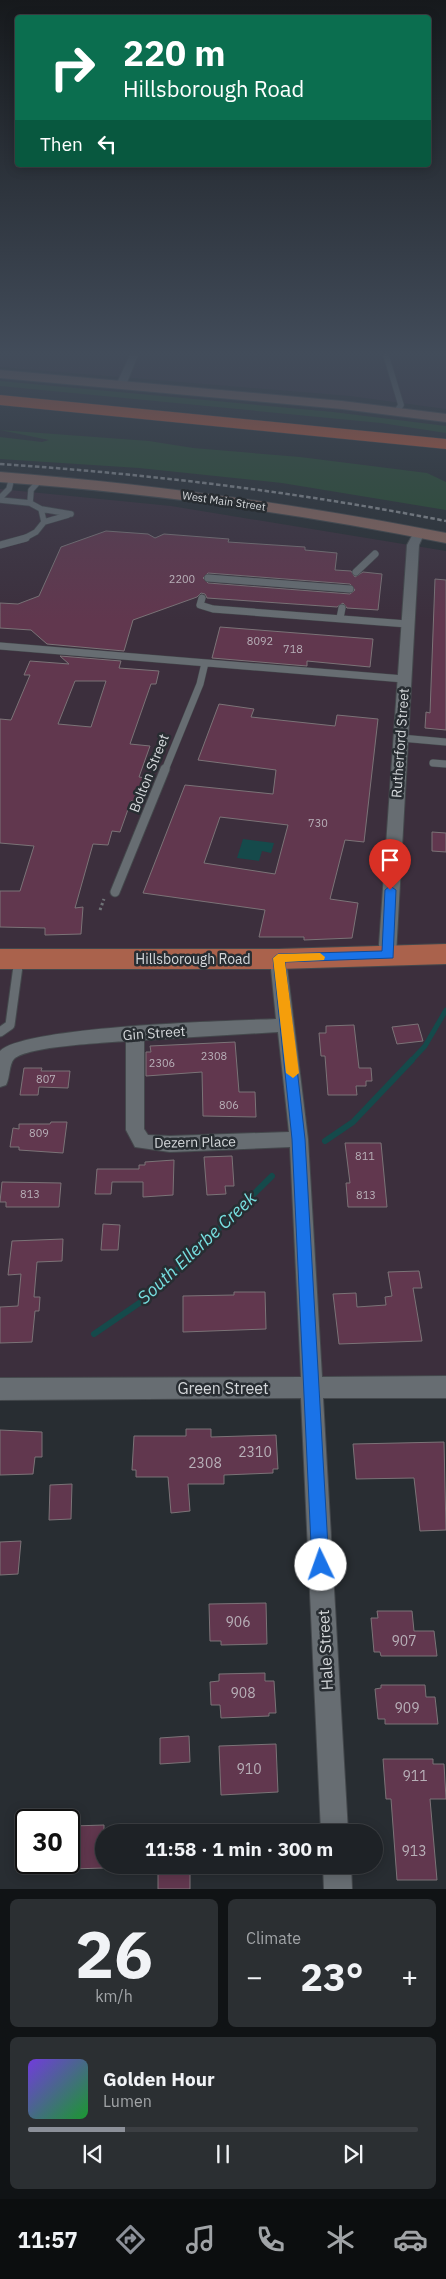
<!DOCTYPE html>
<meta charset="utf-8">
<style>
:root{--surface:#1e2226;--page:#2b2f32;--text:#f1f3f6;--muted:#a1a4a7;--line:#3c3f43;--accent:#8c9099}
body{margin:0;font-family:"IBM Plex Sans",sans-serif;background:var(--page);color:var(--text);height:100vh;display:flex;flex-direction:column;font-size:19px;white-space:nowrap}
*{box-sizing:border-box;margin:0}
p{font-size:16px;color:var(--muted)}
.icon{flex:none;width:28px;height:28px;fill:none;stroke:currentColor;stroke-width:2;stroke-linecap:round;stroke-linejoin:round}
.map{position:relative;height:1889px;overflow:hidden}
.details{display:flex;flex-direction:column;gap:10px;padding:10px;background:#101315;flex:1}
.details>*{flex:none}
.top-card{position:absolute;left:15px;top:15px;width:416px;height:152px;border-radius:5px;box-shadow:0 2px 12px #0003,0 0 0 1px var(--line);background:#0b6e4f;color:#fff;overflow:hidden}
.speed{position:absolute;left:15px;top:1809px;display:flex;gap:10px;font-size:25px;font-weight:700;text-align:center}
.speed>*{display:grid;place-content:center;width:65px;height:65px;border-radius:50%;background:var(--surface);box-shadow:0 2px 12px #0003,0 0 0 1px var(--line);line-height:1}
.speed .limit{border:2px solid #111;border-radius:8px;background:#fff;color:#111}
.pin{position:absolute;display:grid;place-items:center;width:42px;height:42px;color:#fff;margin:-51px -21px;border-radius:50% 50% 50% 0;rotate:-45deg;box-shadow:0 0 5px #0007}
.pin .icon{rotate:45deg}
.me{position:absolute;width:55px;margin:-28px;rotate:357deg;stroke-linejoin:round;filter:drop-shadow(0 0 4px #0008)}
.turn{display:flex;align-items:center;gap:18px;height:105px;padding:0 25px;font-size:22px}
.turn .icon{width:65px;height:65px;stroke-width:2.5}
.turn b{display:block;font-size:35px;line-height:42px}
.then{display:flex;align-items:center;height:48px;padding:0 25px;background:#0003;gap:10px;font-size:19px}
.big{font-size:38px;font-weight:700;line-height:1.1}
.details .card{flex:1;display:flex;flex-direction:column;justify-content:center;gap:8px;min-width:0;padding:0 18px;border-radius:8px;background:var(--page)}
.details .dial{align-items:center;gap:0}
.dial b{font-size:65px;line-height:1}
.song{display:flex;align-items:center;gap:15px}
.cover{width:60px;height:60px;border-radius:8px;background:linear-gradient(135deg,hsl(260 70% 55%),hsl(130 70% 35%))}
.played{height:5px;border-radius:2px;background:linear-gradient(90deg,var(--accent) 25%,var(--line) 25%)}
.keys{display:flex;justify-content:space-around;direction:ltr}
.heat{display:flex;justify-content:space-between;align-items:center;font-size:28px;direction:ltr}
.details .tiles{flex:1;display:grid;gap:10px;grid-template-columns:1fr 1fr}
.card:last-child{grid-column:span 2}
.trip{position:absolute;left:95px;top:1824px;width:288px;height:50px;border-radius:25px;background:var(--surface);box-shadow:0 2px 12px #0003,0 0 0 1px var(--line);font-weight:700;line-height:50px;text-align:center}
.tabs{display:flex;height:80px;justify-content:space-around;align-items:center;background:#0c0e0f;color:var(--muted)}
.tabs .icon{width:35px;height:35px}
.tabs .active{color:var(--accent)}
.tabs b{font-size:22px;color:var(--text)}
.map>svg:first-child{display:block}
</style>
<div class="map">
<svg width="446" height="1889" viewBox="0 0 446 1889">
<rect width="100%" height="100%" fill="#282d32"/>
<path fill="#3c2f3d" d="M0 489 171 506 446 551V1389L0 1390Z"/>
<path fill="#393040" d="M0 355H446V409L350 396 0 367Z"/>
<path fill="#274c2f" d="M0 381 333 412 446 426V433L381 423 0 386Z
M0 430 149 441 193 448 300 457 427 473 446 482V510L282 483 139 468 0 459V437L42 442 49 440Z"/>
<path fill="#154a4b" d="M243 839 274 843 271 853 262 851 259 861 237 858Z"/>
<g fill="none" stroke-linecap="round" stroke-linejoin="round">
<path stroke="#154a4b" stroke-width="5" d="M411 1061 425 1046 446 1010"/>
<path stroke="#154a4b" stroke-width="6" d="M325 1141 353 1122 412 1060
M94 1334 154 1293 272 1176"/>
</g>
<path fill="#61374e" stroke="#7b7377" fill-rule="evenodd" d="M106 531 148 534 155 538 164 534 229 539 228 542 305 547V550L337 553 335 570 351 571 355 577 363 572 382 574 378 610 347 608 343 603 337 607 207 598 205 594 201 593 197 597 133 620 124 651 47 644 31 630 0 628V603L18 604 39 596 61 547ZM208 573 350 584 355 590 350 594 208 583 203 578Z
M435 579 446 580V730L425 728 426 712 430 713Z
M220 627 373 639 370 667 307 661V666L212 658Z
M60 656 121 661 119 668 159 671 156 684H151L130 744 150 746 139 777 146 778 140 802 131 801 120 832 112 831 108 845 93 844 75 908 83 907 81 934 45 935V928L0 927V891H20L34 846 0 843V719L11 720 30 675H24L30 661 69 664ZM75 681H106L91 727 58 724Z
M219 704 254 709 251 717 335 726 337 715 378 719 364 842 345 840 330 899 358 903 352 938 304 940V937H259L265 910 143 893 185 785 273 794 276 770 198 760ZM220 817 288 825 275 874 204 863Z
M432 832 446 833V852L432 851Z
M418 1024 423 1041 397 1044 392 1027Z
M354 1025 359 1068H371L372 1081H366V1086H356L357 1095H328L325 1056H321L319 1033H326V1026Z
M235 1042 239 1092H255L256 1117 203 1116 202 1072 146 1076V1052H151L150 1046Z
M24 1068H42L41 1071H70L68 1088 39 1087 38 1095H20Z
M51 1122H67L63 1153 19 1150V1147H10L13 1128 19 1129V1124H50Z
M345 1143H381L387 1207H348L346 1183H350Z
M232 1156 234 1186H225L226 1194 207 1195 204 1157Z
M174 1160 173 1195 143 1197V1182H112L111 1194H95L97 1169H139V1165H145V1162Z
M2 1182 61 1183 59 1207H6V1202H0Z
M103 1224 120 1225 118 1250H101Z
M63 1239 62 1261 37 1262 34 1297H40L39 1311H35L32 1342 0 1343V1307L18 1306 21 1274 8 1275 12 1241Z
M419 1271 422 1288H413L422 1341 339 1344 333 1294 356 1293 357 1307 386 1305 385 1297 392 1296 388 1272Z
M234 1292H265L266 1329 183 1332V1296L234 1295Z
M186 1429H211V1437L276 1435 278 1469H273V1473L224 1475V1484H188L190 1511 171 1513 168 1477H136V1470H132L134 1436H186Z
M0 1430 42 1432V1457H35L33 1474 0 1475Z
M444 1442 446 1530 420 1531 414 1478 356 1479 353 1444Z
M72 1484 71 1519 49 1520 50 1485Z
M21 1541 18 1574 0 1575V1542Z
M266 1603 267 1644 221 1645V1641H210L209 1604Z
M377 1611H412L414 1631H434L437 1656H381L380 1652H374L371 1618H378Z
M265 1673V1681H274L276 1713H269V1716L221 1718 220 1705H211L210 1682 219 1681V1674Z
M381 1685H425L426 1697H435L438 1724H385V1719H378L375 1689 381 1688Z
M189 1736 190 1762 160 1764V1738Z
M276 1744 278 1792 221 1795 219 1746Z
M383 1759H433V1764H444L446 1799H430L437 1880H397L391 1799H386Z
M104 1825V1868L71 1869 73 1826Z
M190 1865V1889H158V1866Z"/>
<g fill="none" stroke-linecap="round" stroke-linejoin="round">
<defs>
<path id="service-far2" d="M386 355 401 405 397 411
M0 498 9 489 12 477
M0 500 30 503 41 509 44 522 36 532 23 539
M30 503 31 490 40 480
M41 509 71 514
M44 522 68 515"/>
<path id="service-far1" d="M0 545 26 538
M356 572 375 554
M208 578 350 589
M202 598 200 605 213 609 407 624
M340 618 342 608
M0 646 404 679
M401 738 446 742
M433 763 446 764
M165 770 200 684 205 663"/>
<path id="service" d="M115 892 165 769
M0 1032 10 1025 19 959"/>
<path id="minor" d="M130 355H138L126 385 118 387 116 385Z
M419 529 425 532 419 545 396 955 394 959H382L379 945 406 560 407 545 415 530Z
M278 953 284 955 286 959 308 1139 322 1377 446 1376V1398H323L348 1832H321L301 1398 0 1400V1378L301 1377 290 1147 170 1152 135 1147 126 1130V1041C104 1043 28 1046 14 1059 9 1064 10 1078 6 1085L0 1087V1051C25 1026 231 1021 276 1019L270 959 272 955ZM278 1032 289 1132 170 1136 148 1135 144 1129V1040Z
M323 1865H351L352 1889H324Z"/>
<path id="secondary" d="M0 370 342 401 446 414V422L342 409 0 378Z
M0 472C150 484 298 504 446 533V543C298 513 150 493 0 482Z"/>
<path id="primary" d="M446 944V964L278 969H0V949H278Z"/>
<path id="motorway" d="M0 395 446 439V449L0 405Z"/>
</defs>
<use href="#service-far2" stroke="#44484c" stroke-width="7"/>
<use href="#service-far1" stroke="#44484c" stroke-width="8"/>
<use href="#service" stroke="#44484c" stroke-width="11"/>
<use href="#minor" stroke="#44484c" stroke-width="2"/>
<use href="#secondary" stroke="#44484c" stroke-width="2"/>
<use href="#primary" stroke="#44484c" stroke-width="2"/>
<use href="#motorway" stroke="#44484c" stroke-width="1"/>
<path stroke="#6f7377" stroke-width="3" stroke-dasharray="2.5 2.5" stroke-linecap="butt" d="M100 910 104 899"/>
<use href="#service-far2" stroke="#676d72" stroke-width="5.5"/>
<use href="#service-far1" stroke="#676d72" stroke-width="7"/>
<use href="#service" stroke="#676d72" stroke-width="9"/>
<use href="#minor" fill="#676d72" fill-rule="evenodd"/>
<use href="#secondary" fill="#89675f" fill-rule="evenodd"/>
<use href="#primary" fill="#aa624c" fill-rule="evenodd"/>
<use href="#motorway" fill="#d75a33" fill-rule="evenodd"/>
<path stroke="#8c9094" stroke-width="2.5" stroke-dasharray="4.5 2.5" stroke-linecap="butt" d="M0 464C150 474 298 492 446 521"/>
</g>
<linearGradient id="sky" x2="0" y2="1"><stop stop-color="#16191c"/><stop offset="0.57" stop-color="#424c5a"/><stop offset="1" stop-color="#424c5a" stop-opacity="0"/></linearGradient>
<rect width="446" height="620" fill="url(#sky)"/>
<path fill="#1a73e8" stroke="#114b97" d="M390 886 396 890 393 958 285 962 305 1139 329 1565 327 1571 321 1574 315 1571 312 1565 292 1139 273 958 278 954 382 951 385 890Z"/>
<path fill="#f59e0b" d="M320 953 325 957 324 960 285 962 299 1073 293 1078 286 1073 273 958 278 954Z"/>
<g text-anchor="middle" stroke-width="5" stroke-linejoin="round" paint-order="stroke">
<g font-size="11" fill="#d5d8db" stroke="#282d32">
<text transform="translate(224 501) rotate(8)" y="4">West Main Street</text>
</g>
<g font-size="11" fill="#b8b0b8">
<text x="182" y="583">2200</text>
<text x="260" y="645">8092</text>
<text x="293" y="653">718</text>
<text x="318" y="827">730</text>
<text x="214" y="1060">2308</text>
<text x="162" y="1067">2306</text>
<text x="46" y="1083">807</text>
<text x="229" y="1109">806</text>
<text x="39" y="1137">809</text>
<text x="365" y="1160">811</text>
<text x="30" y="1198">813</text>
<text x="366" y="1199">813</text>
</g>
<g font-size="14" fill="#d5d8db" stroke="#282d32">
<text transform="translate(400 743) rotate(-86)" y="5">Rutherford Street</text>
<text transform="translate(149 773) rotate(-68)" y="5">Bolton Street</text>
<text x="193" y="964">Hillsborough Road</text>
<text transform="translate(154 1033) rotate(-4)" y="5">Gin Street</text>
<text transform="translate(195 1142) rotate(-1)" y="5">Dezern Place</text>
</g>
<g font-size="14" fill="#b8b0b8">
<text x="255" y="1457">2310</text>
<text x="205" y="1468">2308</text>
<text x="238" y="1627">906</text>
<text x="404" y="1646">907</text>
<text x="243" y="1698">908</text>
<text x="407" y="1713">909</text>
<text x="249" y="1774">910</text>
<text x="415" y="1781">911</text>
<text x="414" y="1856">913</text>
</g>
<g font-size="16" fill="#d5d8db" stroke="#282d32">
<text x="223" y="1394">Green Street</text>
<text transform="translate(325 1650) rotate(-93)" y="6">Hale Street</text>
</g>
<g font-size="18" font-style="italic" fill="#77dfe0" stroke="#282d32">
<text transform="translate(197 1248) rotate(-43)" y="6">South Ellerbe Creek</text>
</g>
</g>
</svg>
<div class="speed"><div class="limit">30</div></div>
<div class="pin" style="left:390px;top:890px;background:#d93025"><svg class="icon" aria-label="arrive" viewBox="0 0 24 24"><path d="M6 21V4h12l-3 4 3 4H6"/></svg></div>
<svg class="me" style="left:321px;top:1565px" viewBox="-20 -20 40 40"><circle r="19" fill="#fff"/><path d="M0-13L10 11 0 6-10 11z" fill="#1a73e8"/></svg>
<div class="trip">11:58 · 1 min · 300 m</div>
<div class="top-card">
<div class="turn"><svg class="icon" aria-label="right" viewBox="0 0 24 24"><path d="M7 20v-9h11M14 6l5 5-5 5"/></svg><div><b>220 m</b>Hillsborough Road</div></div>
<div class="then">Then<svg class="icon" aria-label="left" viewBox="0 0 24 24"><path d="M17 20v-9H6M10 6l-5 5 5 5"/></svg></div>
</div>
</div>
<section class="details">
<div class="tiles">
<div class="card dial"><b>26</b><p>km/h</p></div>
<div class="card"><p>Climate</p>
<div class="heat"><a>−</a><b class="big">23°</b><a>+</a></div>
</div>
<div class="card">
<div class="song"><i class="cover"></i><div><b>Golden Hour</b><p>Lumen</p></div></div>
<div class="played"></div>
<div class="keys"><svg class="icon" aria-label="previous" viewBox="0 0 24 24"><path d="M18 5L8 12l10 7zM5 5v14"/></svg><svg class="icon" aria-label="pause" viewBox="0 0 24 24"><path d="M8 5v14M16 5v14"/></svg><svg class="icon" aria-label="next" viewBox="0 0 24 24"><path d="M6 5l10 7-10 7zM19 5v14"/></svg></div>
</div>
</div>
</section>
<nav class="tabs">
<b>11:57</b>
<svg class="icon active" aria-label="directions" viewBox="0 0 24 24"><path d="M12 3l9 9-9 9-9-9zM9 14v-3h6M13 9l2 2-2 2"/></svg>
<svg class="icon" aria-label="music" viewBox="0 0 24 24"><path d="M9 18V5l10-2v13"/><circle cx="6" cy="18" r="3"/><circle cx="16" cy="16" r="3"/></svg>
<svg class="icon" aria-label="phone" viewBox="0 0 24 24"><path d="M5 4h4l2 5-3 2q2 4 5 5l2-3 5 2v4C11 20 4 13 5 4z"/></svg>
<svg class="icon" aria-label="climate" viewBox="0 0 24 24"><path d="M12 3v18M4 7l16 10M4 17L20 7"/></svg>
<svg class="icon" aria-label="car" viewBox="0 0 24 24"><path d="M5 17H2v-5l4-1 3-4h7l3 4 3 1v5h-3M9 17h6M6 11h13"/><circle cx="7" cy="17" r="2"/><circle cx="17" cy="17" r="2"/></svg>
</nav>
